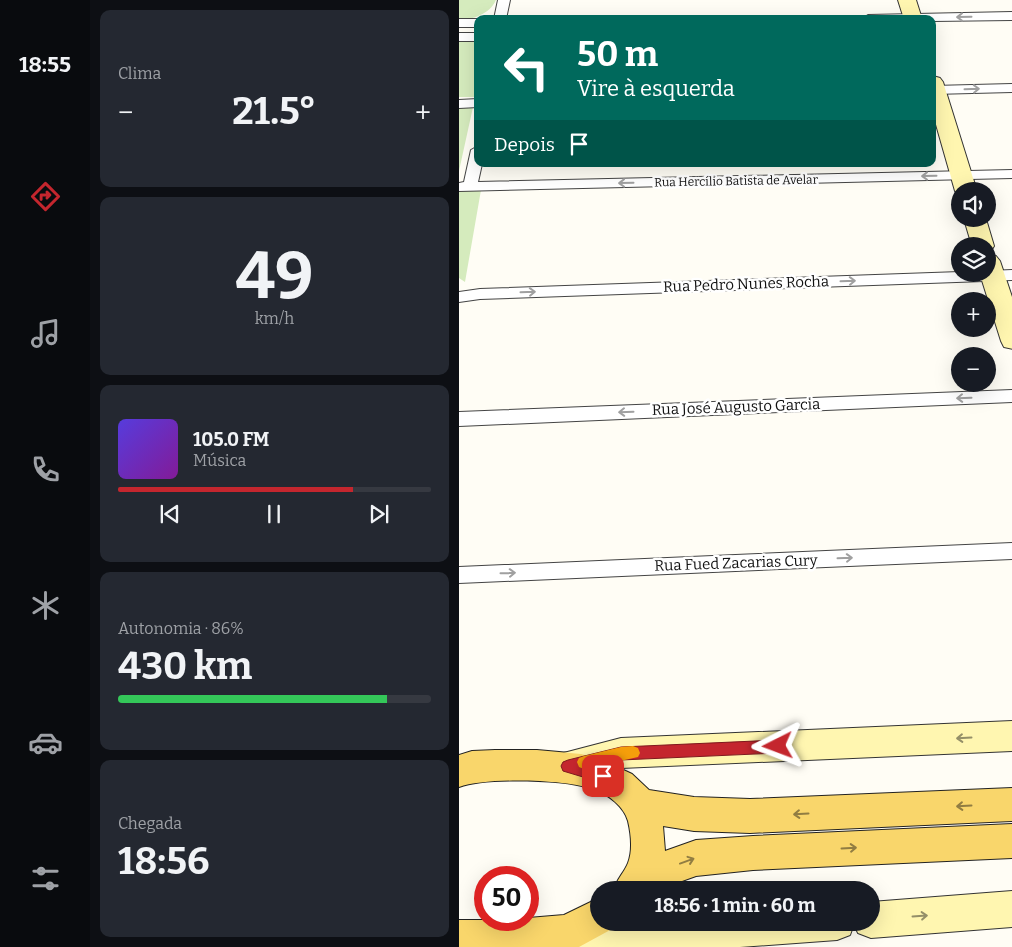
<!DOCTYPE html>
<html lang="pt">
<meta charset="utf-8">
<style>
:root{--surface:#171b24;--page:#242831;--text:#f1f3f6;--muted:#9ea1a6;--line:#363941;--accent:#c4262e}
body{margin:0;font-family:Bitter,serif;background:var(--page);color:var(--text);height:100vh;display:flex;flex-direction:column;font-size:19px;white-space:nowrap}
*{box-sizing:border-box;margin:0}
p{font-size:16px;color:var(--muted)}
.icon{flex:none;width:28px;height:28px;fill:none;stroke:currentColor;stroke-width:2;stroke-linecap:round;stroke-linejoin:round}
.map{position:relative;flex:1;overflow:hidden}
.drawer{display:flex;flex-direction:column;gap:10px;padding:10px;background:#0d0f14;width:369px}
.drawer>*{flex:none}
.top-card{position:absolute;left:15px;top:15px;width:462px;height:152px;border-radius:10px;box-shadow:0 5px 20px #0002;background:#00695c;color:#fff;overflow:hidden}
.fabs{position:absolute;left:492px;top:182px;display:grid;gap:10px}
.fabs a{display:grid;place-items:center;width:45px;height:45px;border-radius:50%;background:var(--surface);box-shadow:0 5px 20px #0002;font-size:25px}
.speed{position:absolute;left:15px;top:866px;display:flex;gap:10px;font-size:25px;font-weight:700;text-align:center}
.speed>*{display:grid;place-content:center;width:65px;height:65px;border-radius:50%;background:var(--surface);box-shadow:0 5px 20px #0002;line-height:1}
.speed .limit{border:8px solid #d22;background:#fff;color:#111}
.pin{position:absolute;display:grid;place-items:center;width:42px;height:42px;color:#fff;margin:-21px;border-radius:10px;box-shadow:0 2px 8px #0006}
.me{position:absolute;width:55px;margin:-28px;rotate:267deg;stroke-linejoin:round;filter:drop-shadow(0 0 4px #0008)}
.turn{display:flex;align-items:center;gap:18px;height:105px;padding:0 20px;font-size:22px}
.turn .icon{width:65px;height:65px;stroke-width:2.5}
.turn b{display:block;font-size:35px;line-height:42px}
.then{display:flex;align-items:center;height:48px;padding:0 20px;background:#0003;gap:10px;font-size:19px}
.big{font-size:38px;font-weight:700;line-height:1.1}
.drawer .tile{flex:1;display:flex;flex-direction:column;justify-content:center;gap:8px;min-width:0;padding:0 18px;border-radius:10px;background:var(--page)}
.drawer .dial{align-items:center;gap:0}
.dial b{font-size:65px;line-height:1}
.song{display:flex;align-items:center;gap:15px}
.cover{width:60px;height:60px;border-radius:8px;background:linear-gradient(135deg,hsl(250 70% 55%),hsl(290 70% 35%))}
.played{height:5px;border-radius:2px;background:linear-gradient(90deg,var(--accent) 75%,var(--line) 75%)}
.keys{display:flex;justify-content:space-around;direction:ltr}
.heat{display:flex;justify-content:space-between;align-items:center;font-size:28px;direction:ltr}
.charge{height:8px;border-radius:4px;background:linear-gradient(90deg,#34c759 86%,var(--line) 0)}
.trip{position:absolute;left:131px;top:881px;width:290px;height:50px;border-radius:25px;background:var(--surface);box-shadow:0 5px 20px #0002;font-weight:700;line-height:50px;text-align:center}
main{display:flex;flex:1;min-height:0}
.tabs{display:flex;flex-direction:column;width:90px;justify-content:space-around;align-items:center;background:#090b0e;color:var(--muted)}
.tabs .icon{width:35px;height:35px}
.tabs .current{color:var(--accent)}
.tabs b{font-size:22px;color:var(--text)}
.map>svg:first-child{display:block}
</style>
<main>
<nav class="tabs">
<b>18:55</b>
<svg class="icon current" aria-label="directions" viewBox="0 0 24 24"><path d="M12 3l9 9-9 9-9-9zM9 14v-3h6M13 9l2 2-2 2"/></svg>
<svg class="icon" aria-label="music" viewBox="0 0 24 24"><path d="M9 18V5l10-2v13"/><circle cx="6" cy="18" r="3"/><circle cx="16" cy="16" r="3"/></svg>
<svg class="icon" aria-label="phone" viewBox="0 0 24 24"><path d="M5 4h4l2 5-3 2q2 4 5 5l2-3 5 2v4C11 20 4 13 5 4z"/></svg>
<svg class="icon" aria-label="climate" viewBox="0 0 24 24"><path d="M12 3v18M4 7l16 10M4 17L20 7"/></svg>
<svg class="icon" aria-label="car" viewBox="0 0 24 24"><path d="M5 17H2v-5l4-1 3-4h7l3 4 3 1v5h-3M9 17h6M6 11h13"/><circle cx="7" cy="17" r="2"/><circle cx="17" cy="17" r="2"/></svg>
<svg class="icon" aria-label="filters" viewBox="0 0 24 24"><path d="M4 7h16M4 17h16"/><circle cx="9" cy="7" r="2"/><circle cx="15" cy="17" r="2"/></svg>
</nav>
<section class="drawer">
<div class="tile"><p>Clima</p>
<div class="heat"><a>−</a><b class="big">21.5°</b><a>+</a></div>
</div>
<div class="tile dial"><b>49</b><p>km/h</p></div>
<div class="tile">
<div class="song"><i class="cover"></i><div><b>105.0 FM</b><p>Música</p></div></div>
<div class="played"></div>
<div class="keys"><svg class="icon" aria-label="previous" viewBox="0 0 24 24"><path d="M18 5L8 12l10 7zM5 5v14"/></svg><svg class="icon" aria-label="pause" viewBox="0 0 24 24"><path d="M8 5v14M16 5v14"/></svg><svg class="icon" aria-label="next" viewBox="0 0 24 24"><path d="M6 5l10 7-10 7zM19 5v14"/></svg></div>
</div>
<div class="tile"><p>Autonomia · 86%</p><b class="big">430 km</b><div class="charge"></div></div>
<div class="tile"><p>Chegada</p><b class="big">18:56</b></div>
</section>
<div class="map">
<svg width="554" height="947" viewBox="0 0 554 947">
<rect width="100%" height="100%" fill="#fffdf5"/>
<path fill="#d5ebbd" d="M0 0H37C31 14 14 19 0 21Z
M19 40V97H0V41Z
M0 107H14L0 171Z
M22 190 6 282 0 278V191Z"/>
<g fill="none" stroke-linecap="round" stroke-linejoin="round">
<defs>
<path id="street" d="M39 0H51L47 19H35Z
M554 12V20L474 21V19H403L409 15Z
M0 19H19V27H0Z
M0 33H19V41H0Z
M554 84V92L474 94V86Z
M19 99V107L0 108V100Z
M19 146V164H23L19 182 554 170V178L0 191V183L5 182 12 150Z
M554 270V280L21 299 0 302V292L21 289 501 272V274H529V271Z
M554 390V402L0 426V412Z
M554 543V559L0 583V567Z"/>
<path id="secondary" d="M439 0H457L463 19H445Z
M474 76 481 78 484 82 518 191H501V196L496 191 474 114Z
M505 219H527L535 246 532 251 529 252V246H513Z
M529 254 537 256 541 261 554 300V349L545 347 542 341 521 274H529Z
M554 721V751L162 768 109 782 97 777 92 766 97 755 162 738Z
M554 891V927L412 938 399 933 395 924 391 935 378 940 281 947H98L90 933 96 920 109 914 140 917V922H412V902Z"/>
<path id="primary" d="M36 750H78L122 754 143 760 173 774 190 790 235 797 291 799 554 788V821L291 833 235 831 204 826 206 851 237 840 294 836 554 824V858L294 870 237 876 198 890H155C157 880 165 873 169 863 174 850 172 834 169 821 165 807 150 795 137 790 108 779 28 777 0 787V755L13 751Z
M140 898V922H156L153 929 120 947H0V920H69V918L105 915Z"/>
</defs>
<use href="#street" stroke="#444" stroke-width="2"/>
<use href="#secondary" stroke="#333" stroke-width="2"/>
<use href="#primary" stroke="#222" stroke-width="2"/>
<use href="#street" fill="#fff" fill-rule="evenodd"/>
<use href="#secondary" fill="#fff6b0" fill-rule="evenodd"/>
<use href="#primary" fill="#f9d66b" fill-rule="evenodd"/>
</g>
<defs><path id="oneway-shaft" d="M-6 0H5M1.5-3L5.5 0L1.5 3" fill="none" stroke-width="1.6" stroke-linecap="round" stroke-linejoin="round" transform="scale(1.25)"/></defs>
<g stroke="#a0a0a0">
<use href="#oneway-shaft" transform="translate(505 17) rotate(179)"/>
<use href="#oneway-shaft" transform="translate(513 89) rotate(-2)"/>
<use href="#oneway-shaft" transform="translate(470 176) rotate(179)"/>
<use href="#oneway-shaft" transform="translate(167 183) rotate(179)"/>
<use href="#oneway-shaft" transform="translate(389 281) rotate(-2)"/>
<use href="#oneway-shaft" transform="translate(69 292) rotate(-2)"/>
<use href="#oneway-shaft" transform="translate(505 398) rotate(178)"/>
<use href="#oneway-shaft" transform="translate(167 412) rotate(178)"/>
<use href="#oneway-shaft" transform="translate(386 558) rotate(-2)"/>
<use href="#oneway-shaft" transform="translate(49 573) rotate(-2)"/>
</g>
<g stroke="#948f68">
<use href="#oneway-shaft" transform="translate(505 738) rotate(177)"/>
<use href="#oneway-shaft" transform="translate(461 916) rotate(-4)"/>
</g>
<g stroke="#917d42">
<use href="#oneway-shaft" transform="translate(505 806) rotate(177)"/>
<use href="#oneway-shaft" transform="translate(342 814) rotate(177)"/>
<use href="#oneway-shaft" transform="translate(390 848) rotate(-3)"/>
<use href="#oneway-shaft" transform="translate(228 861) rotate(-20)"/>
</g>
<path fill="#c4262e" stroke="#7f191e" d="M319 740 324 742 326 746 324 751 319 753 162 760 133 767 149 772 151 776 149 781 144 783 104 771 102 766 104 762 109 760 162 747Z"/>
<path fill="#f59e0b" d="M174 746 179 748 181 753 179 757 125 769 120 767 118 762 120 758 125 756 162 747Z"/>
<g text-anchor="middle" stroke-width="5" stroke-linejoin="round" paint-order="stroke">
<g font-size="12" fill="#111" stroke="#fff">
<text transform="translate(277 181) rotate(-1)" y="4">Rua Hercílio Batista de Avelar</text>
</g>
<g font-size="15" fill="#111" stroke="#fff">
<text transform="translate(287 284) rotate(-2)" y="5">Rua Pedro Nunes Rocha</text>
<text transform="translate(277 407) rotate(-2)" y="5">Rua José Augusto Garcia</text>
<text transform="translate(277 563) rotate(-2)" y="5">Rua Fued Zacarias Cury</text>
</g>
</g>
</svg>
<div class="fabs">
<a><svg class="icon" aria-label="sound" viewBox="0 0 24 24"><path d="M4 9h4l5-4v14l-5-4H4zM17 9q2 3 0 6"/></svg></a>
<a><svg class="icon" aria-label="layers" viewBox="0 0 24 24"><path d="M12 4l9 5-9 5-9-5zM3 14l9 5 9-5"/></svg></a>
<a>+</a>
<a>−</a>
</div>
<div class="speed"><div class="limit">50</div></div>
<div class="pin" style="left:144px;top:776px;background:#d93025"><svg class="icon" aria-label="arrive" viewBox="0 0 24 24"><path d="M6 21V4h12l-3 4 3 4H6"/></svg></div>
<svg class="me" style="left:319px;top:746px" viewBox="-20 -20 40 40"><path d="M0-17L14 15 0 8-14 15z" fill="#c4262e" stroke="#fff" stroke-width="4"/></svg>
<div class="trip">18:56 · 1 min · 60 m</div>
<div class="top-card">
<div class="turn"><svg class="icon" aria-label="left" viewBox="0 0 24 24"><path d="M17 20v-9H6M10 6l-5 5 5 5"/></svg><div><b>50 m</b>Vire à esquerda</div></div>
<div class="then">Depois<svg class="icon" aria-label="arrive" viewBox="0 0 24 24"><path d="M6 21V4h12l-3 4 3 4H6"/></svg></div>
</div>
</div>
</main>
